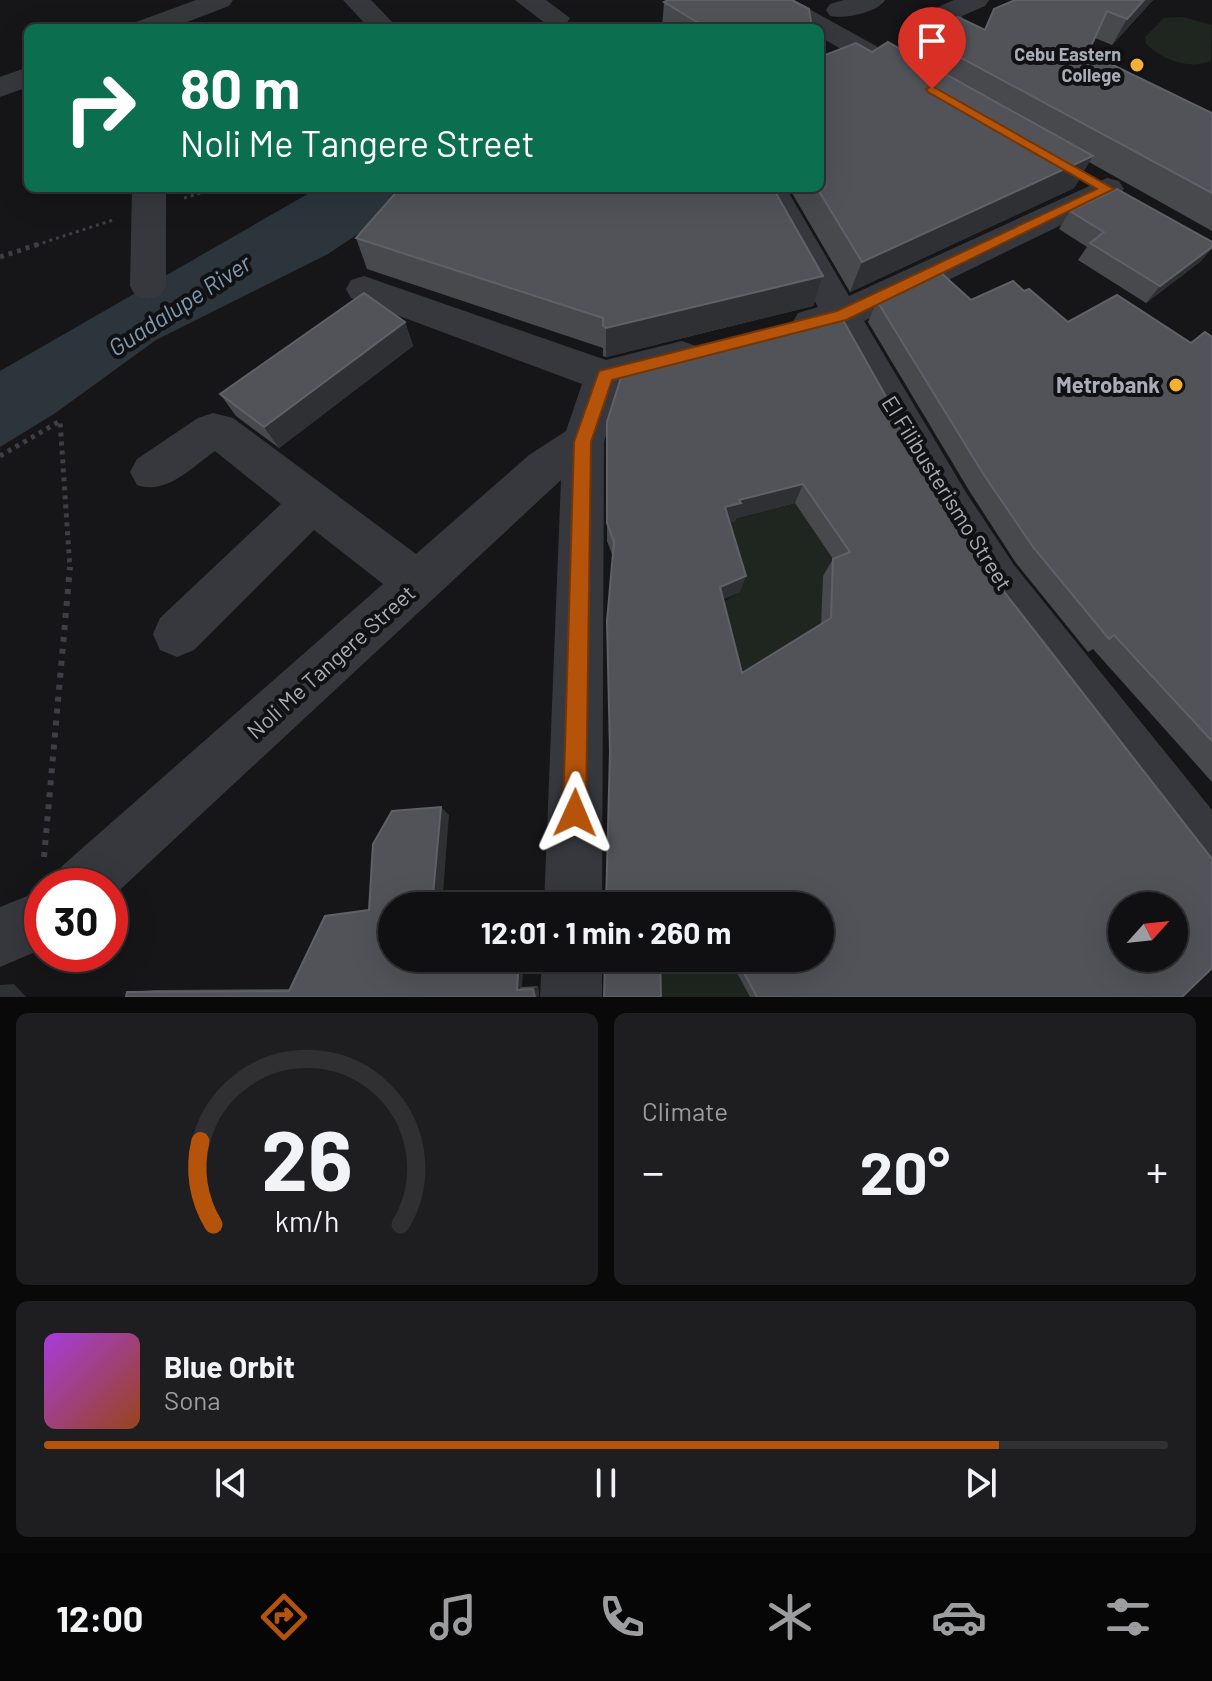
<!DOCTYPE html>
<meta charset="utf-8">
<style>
:root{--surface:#101012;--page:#1e1e20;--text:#f1f3f6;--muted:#9c9d9f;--line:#303032;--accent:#b45309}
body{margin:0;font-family:Barlow,sans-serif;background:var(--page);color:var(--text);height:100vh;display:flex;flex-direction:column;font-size:30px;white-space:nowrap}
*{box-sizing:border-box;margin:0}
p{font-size:26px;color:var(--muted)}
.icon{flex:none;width:44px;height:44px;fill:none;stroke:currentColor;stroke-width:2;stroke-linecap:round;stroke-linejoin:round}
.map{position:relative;height:997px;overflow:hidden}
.drawer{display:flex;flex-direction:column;gap:16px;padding:16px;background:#09090a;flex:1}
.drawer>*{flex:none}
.hud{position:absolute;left:24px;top:24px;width:800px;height:168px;border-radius:12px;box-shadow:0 8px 32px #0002,0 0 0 2px var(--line);background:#0b6e4f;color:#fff;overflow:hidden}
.needle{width:52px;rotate:63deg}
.tools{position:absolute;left:1108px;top:892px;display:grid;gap:16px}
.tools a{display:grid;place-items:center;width:80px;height:80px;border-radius:50%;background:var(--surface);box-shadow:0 8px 32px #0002,0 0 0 2px var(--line);font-size:40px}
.speed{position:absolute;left:24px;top:868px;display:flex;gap:16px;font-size:40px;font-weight:700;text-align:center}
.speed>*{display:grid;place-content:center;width:104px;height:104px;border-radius:50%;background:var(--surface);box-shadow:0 8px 32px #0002,0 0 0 2px var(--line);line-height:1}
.speed .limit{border:12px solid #d22;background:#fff;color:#111}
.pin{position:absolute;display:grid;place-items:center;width:68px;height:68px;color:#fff;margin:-82px -34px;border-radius:50% 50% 50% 0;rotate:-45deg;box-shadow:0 0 8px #0007}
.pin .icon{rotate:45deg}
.me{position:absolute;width:88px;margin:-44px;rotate:1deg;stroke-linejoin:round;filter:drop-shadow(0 0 6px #0008)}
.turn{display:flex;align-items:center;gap:28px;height:168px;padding:0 24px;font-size:36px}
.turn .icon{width:104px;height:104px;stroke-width:2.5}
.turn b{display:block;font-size:56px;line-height:68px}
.big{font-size:60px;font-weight:700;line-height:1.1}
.drawer .card{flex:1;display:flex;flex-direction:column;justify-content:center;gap:12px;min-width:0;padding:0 28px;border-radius:12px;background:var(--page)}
.drawer .dial{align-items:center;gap:0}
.dial svg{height:208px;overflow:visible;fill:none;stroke:var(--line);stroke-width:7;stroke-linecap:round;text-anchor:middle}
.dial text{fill:var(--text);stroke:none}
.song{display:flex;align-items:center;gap:24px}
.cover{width:96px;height:96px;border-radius:12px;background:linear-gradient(135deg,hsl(280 70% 55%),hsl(20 70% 35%))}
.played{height:8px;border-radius:4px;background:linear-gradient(90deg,var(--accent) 85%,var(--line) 85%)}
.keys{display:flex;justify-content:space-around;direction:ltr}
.heat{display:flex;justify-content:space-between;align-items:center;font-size:44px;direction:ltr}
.drawer .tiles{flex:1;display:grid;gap:16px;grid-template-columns:1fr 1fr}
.card:last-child{grid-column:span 2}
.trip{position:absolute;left:378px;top:892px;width:456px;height:80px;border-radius:40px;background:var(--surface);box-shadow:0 8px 32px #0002,0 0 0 2px var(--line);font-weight:700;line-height:80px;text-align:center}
.tab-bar{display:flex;height:128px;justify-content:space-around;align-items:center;background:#060607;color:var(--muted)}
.tab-bar .icon{width:56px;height:56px}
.tab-bar .current{color:var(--accent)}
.tab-bar b{font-size:36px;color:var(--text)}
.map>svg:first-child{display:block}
</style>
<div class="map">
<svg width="1212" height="997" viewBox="0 0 1212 997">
<rect width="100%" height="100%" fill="#161618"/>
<path fill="#1e261f" d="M1183 17 1212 25 1211 61C1189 70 1163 60 1146 44L1145 37 1164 18Z
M830 493 839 569 823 576 820 654 715 689 716 606 740 592 720 526 738 517Z
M657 958H729L750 997H658Z"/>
<path fill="#2c353c" d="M318 188H427L328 254 156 340 54 414 0 447V371Z"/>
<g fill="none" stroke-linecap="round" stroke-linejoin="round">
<path stroke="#3d3f44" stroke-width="3" stroke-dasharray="3 4" stroke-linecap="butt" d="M184 198 217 188
M36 245 113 220"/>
<path stroke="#3d3f44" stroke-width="5" stroke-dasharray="4 5" stroke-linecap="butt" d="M0 257 42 243
M0 456 60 421 70 569"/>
<path stroke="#3d3f44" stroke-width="6" stroke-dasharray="5 7" stroke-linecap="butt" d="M44 857 70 567"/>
<path fill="#37383d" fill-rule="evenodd" d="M196 0H233L229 6 171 28H132L136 22Z
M343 0H371L398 28H369Z
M515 0H546L570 18 566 24H546Z
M761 0H793L914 67 918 73 914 79 904 82 894 79 820 37V28H804L765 6Z
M844 0H885C877 13 844 19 830 16L826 10 830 4Z
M954 0H989L985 6 962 16 964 23C953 39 930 54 911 49L907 43 936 20 935 13 938 7Z
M28 67V87L0 97V77Z
M1107 178 1119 181 1124 189 1119 197 864 321 967 494 1014 565 1212 810V883L1192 875 980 595 935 522 831 332 811 337 798 333 792 323 798 313 818 307 752 188H786L849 296Z
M132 188H166V286L161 295 148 299 135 295 130 286Z
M364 276 606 360 682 341 696 346 701 356 696 366 621 387 604 442 602 906H544L561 480 110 899V886H53L62 866 383 584 314 530 194 650 177 657 160 650 153 634 160 618 281 504 215 451C191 468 167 495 137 485L130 472 137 459 198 418 213 413 233 418 416 554 529 455 566 431 582 384 351 298 346 289 351 280Z
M42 890V949L0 967V907Z
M542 958H602V997H540Z"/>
</g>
<path fill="#47494d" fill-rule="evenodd" d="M1153 0 1112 45 1095 38 1088 53 1212 113V231L1089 162 1074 188 850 292 789 188H820L872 52H906L913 32 985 30Z
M664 2 812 28H662Z
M1070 211 1201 261 1146 303 1078 260 1087 247 1059 229Z
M356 238 823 276 813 306 606 357 603 356V348L367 269Z
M1024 291 1068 322 1191 343 1212 337V782L1093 649 1088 652 1016 563 970 492 868 322 877 301 971 300Z
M839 313 1182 997H750L729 958H820L610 760 613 557 607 541V422ZM795 503 833 559 823 576 821 624 742 673 723 599 740 592 729 523 735 521 736 518Z
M405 322 413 346 279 448 236 416 220 394Z
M449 815 392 906 522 987 538 986 539 997H126L127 992 155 990 290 989 369 910Z"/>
<path fill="#2f3033" d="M1144 0H1153L1112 45 1127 19Z
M1093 156 1074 188 850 292 862 262Z
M1212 247V249L1201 261 1146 303 1160 286Z
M823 276 813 306 606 357V328Z
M405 322 413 346 279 448 264 427Z
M803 484 795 503 736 518 735 521 720 526 725 507 739 500Z
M746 576 740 592 715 603 720 587Z
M441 807 449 815 442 906H432Z
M519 958H524L522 987 517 990Z
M14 984 26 997H0V985Z
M538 986 539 997H535L533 989Z"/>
<path fill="#525359" stroke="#5f6168" stroke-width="2" fill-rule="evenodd" d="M668 0H792L809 9 812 28H707L664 2Z
M1015 0H1144L1127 19 1107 11 1088 53 1212 113V193L913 32 958 17 985 30 994 9Z
M888 42 1093 156 862 262 817 188H820V57L856 43 872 52Z
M400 188H773L823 276 606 328 603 326V318L356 238Z
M1117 189 1212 242V247L1160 286 1090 243 1104 232 1070 211Z
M939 271 971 300 1013 281 1024 291 1029 289 1068 322 1117 295 1191 343 1205 332 1212 337V741L1114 635 1109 639 1033 547 984 475 877 301Z
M364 293 405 322 264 427 220 394Z
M839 313 947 505 995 580 1212 859V968L1182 997H757L736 958H820V906H606L610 751 607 621 614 542 607 523V422L624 368ZM803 484 850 552 833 559 831 618 742 673 720 587 746 576 725 507 741 503 739 500ZM1122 906H1174V958H1122Z
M441 807 432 906H392V958H519L517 990 533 989 535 997H126L127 992 289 991 325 916 369 910 373 844 392 811Z
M605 958H660L661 997H604Z"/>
<path fill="#b45309" stroke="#753606" stroke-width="2" d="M932 86 1114 189 846 320 612 380 591 442 586 813 583 821 575 825 567 821 563 813 574 442 599 371 837 311 1097 189 928 92 926 89Z"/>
<g fill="#f2b134" stroke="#111113" stroke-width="3">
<circle cx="1137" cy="65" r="8"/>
<circle cx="1176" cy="385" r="8"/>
</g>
<g text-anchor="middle" stroke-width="8" stroke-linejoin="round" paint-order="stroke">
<g font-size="18" font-weight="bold" fill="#a8adb8" stroke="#111113" text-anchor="end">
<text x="1121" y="61">Cebu Eastern<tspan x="1121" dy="21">College</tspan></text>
</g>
<g font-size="22" font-weight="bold" fill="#a8adb8" stroke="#111113" text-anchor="end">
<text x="1160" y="393">Metrobank</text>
</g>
<g font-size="22" fill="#a8adb8" stroke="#111113">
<text transform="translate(947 493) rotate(58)" y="8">El Filibusterismo Street</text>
<text transform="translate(331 662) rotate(-42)" y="8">Noli Me Tangere Street</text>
</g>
<g font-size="24" font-style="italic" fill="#7f9bb3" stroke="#111113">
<text transform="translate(180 306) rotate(-33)" y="8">Guadalupe River</text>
</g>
</g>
</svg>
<div class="tools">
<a><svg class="needle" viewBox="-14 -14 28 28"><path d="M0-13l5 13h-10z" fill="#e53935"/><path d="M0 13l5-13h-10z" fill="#9c9d9f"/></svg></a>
</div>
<div class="speed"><div class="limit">30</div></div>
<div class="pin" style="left:932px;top:89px;background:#d93025"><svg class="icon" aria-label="arrive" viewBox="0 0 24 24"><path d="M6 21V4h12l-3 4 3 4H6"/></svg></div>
<svg class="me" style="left:575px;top:813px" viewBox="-20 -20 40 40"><path d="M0-17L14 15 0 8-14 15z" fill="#b45309" stroke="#fff" stroke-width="4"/></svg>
<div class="trip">12:01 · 1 min · 260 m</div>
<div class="hud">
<div class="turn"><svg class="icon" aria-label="right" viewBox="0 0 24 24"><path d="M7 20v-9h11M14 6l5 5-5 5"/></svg><div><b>80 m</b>Noli Me Tangere Street</div></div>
</div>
</div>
<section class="drawer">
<div class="tiles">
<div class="card dial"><svg viewBox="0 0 100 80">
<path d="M14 69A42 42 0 1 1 86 69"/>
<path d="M14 69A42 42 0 0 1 9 37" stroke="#b45309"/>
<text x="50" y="56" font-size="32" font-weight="700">26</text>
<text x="50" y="72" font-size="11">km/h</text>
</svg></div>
<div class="card"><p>Climate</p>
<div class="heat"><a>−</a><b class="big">20°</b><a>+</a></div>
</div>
<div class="card">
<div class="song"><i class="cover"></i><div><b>Blue Orbit</b><p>Sona</p></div></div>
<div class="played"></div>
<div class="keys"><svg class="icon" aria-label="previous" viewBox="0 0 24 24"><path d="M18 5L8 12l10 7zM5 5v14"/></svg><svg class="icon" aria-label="pause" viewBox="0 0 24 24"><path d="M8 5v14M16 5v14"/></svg><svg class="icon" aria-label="next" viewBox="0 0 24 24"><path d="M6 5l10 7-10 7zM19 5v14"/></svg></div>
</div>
</div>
</section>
<nav class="tab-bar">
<b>12:00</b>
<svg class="icon current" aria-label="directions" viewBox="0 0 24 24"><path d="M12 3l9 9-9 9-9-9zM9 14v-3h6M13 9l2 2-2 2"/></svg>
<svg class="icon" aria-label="music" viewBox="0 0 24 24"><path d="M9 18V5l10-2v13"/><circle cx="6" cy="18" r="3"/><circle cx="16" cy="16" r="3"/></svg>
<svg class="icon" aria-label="phone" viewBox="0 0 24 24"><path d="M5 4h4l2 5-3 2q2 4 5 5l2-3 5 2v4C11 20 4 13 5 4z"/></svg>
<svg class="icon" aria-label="climate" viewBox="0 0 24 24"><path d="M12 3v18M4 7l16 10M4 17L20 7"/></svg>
<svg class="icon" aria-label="car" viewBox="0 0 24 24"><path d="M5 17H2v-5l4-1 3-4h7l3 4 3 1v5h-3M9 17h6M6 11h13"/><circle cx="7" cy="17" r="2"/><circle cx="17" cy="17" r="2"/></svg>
<svg class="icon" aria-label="filters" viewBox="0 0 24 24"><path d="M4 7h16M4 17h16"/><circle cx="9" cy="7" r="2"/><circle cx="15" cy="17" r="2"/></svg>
</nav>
